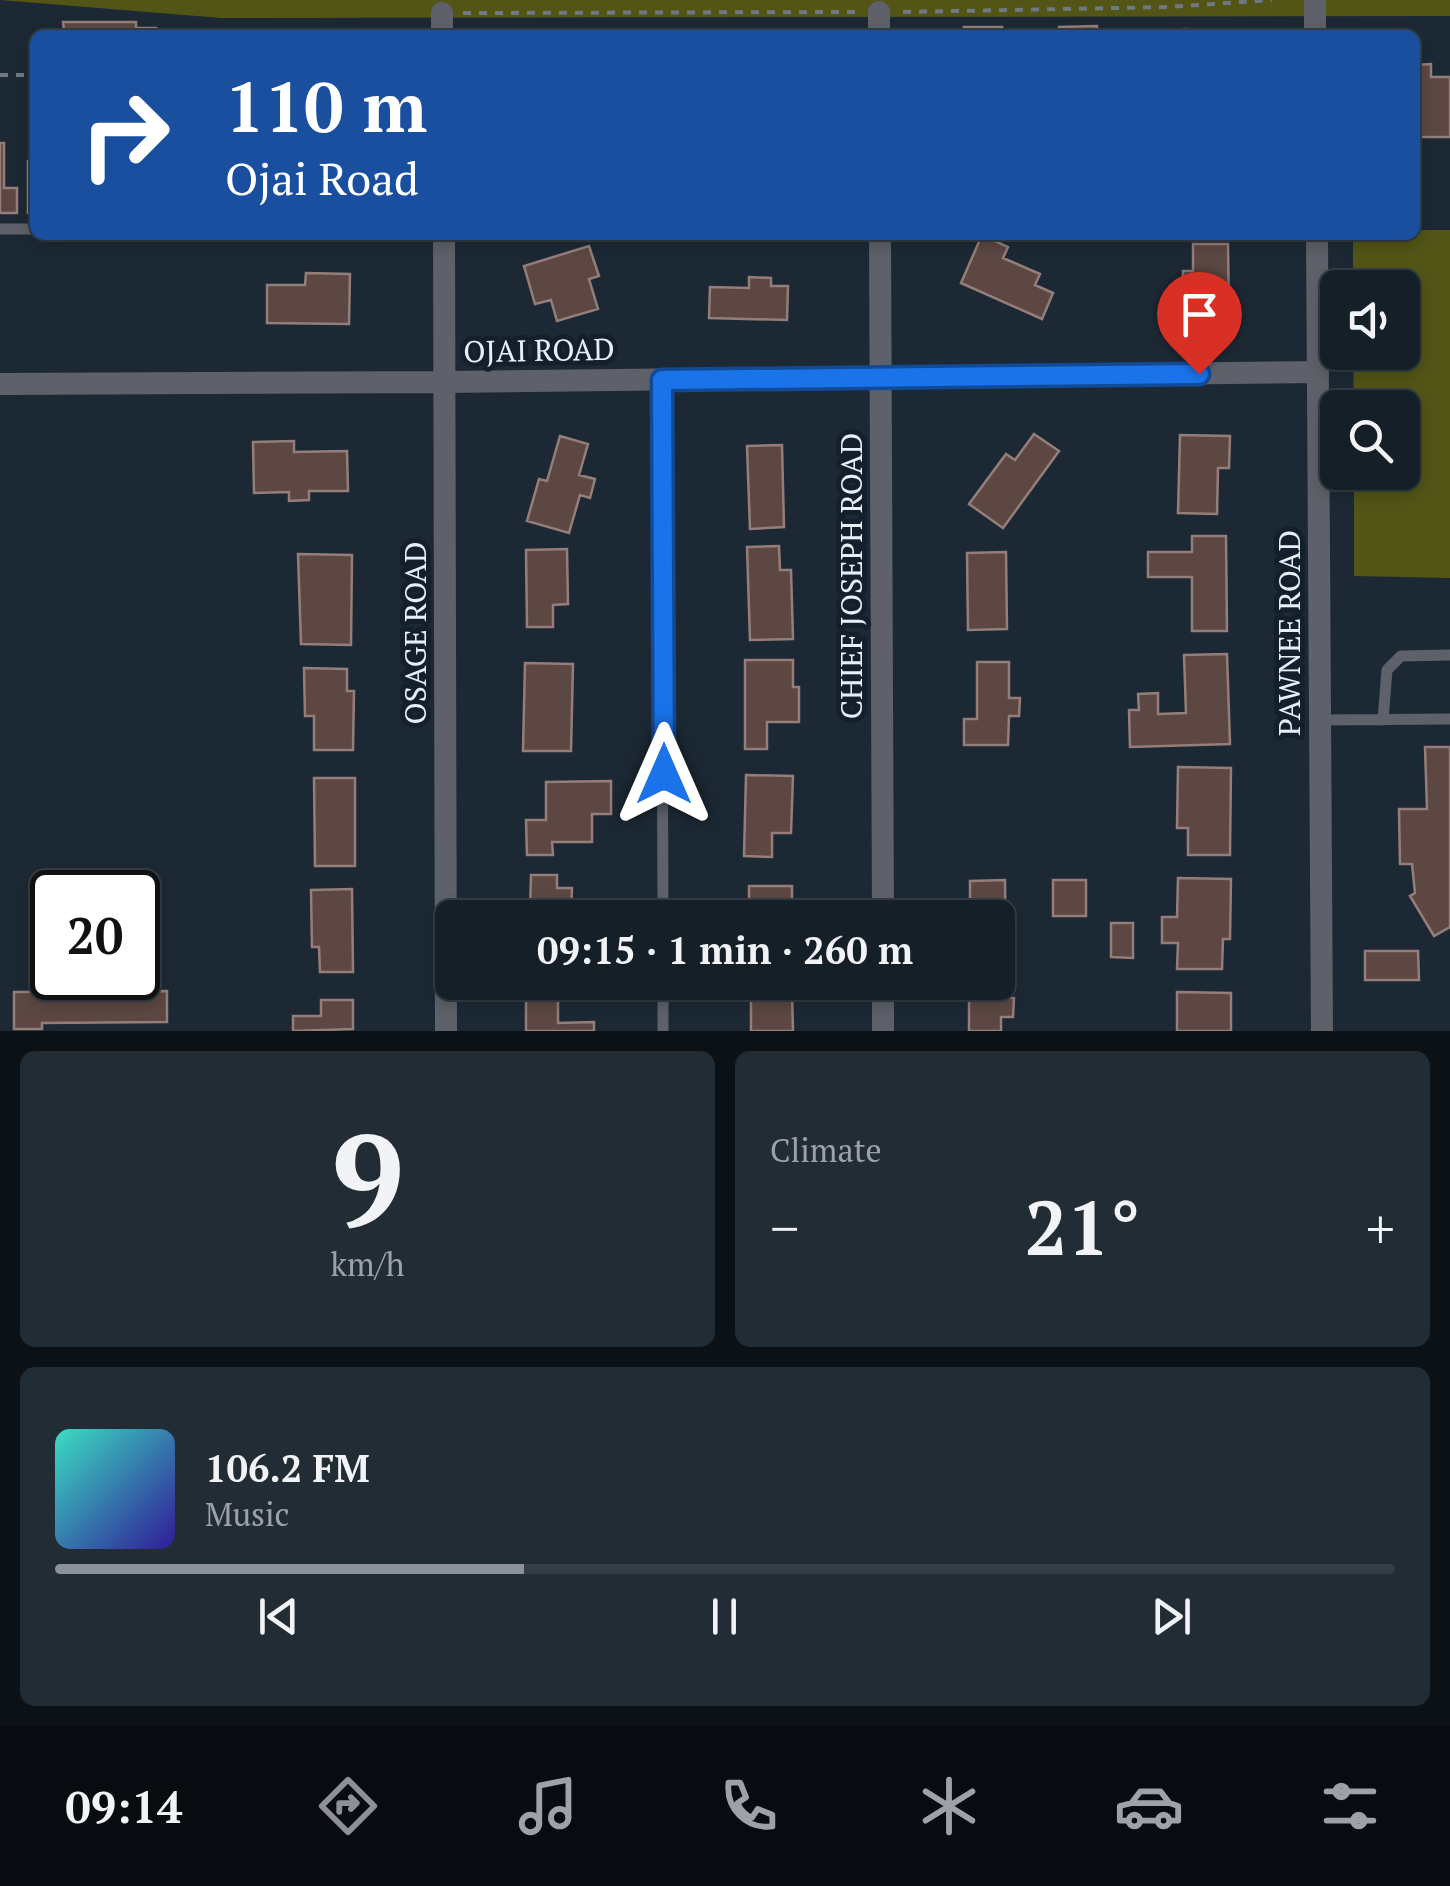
<!DOCTYPE html>
<meta charset="utf-8">
<style>
:root{--surface:#151f28;--page:#222c34;--text:#f1f3f6;--muted:#9da2a8;--line:#343d45;--accent:#8c9099}
body{margin:0;font-family:"PT Serif",serif;background:var(--page);color:var(--text);height:100vh;display:flex;flex-direction:column;font-size:38px;white-space:nowrap}
*{box-sizing:border-box;margin:0}
p{font-size:32px;color:var(--muted)}
.icon{flex:none;width:55px;height:55px;fill:none;stroke:currentColor;stroke-width:2;stroke-linecap:round;stroke-linejoin:round}
.map{position:relative;height:1031px;overflow:hidden}
.sheet{display:flex;flex-direction:column;gap:20px;padding:20px;background:#0c1116;flex:1}
.sheet>*{flex:none}
.top-card{position:absolute;left:30px;top:30px;width:1390px;height:210px;border-radius:15px;box-shadow:0 5px 15px #0003,0 0 0 2px var(--line);background:#1a4fa0;color:#fff;overflow:hidden}
.buttons{position:absolute;left:1320px;top:270px;display:grid;gap:20px}
.buttons a{display:grid;place-items:center;width:100px;height:100px;border-radius:15px;background:var(--surface);box-shadow:0 5px 15px #0003,0 0 0 2px var(--line);font-size:50px}
.speed{position:absolute;left:30px;top:870px;display:flex;gap:20px;font-size:50px;font-weight:700;text-align:center}
.speed>*{display:grid;place-content:center;width:130px;height:130px;border-radius:50%;background:var(--surface);box-shadow:0 5px 15px #0003,0 0 0 2px var(--line);line-height:1}
.speed .limit{border:5px solid #111;border-radius:15px;background:#fff;color:#111}
.pin{position:absolute;display:grid;place-items:center;width:85px;height:85px;color:#fff;margin:-102px -42px;border-radius:50% 50% 50% 0;rotate:-45deg;box-shadow:0 0 10px #0007}
.pin .icon{rotate:45deg}
.me{position:absolute;width:110px;margin:-55px;rotate:0deg;stroke-linejoin:round;filter:drop-shadow(0 0 8px #0008)}
.turn{display:flex;align-items:center;gap:35px;height:210px;padding:0 30px;font-size:45px}
.turn .icon{width:130px;height:130px;stroke-width:2.5}
.turn b{display:block;font-size:70px;line-height:85px}
.big{font-size:75px;font-weight:700;line-height:1.1}
.sheet .widget{flex:1;display:flex;flex-direction:column;justify-content:center;gap:15px;min-width:0;padding:0 35px;border-radius:15px;background:var(--page)}
.sheet .dial{align-items:center;gap:0}
.dial b{font-size:130px;line-height:1}
.song{display:flex;align-items:center;gap:30px}
.cover{width:120px;height:120px;border-radius:15px;background:linear-gradient(135deg,hsl(170 70% 55%),hsl(250 70% 35%))}
.played{height:10px;border-radius:5px;background:linear-gradient(90deg,var(--accent) 35%,var(--line) 35%)}
.keys{display:flex;justify-content:space-around;direction:ltr}
.heat{display:flex;justify-content:space-between;align-items:center;font-size:55px;direction:ltr}
.sheet .tiles{flex:1;display:grid;gap:20px;grid-template-columns:1fr 1fr}
.widget:last-child{grid-column:span 2}
.trip{position:absolute;left:435px;top:900px;width:580px;height:100px;border-radius:15px;background:var(--surface);box-shadow:0 5px 15px #0003,0 0 0 2px var(--line);font-weight:700;line-height:100px;text-align:center}
.menu{display:flex;height:160px;justify-content:space-around;align-items:center;background:#080c10;color:var(--muted)}
.menu .icon{width:70px;height:70px}
.menu .on{color:var(--accent)}
.menu b{font-size:45px;color:var(--text)}
.map>svg:first-child{display:block}
</style>
<div class="map">
<svg width="1450" height="1031" viewBox="0 0 1450 1031">
<rect width="100%" height="100%" fill="#1c2935"/>
<path fill="#525516" d="M0 0H1450V16L221 18Z
M1415 230H1450V578L1354 576V473L1402 472V408L1354 407 1353 353 1402 352V288L1353 287V235H1415Z"/>
<path fill="#5c4743" stroke="#957e79" stroke-width="2.5" d="M63 22H136V28H156V35H47V30H64Z
M1097 26V35H1059V27Z
M964 27H1002V35H964Z
M1184 29 1217 30V35H1184Z
M526 30H570V35H526Z
M749 32H787V35H749Z
M1431 64V77H1450V137H1420L1415 65Z
M0 143H4V188H17V213H0Z
M28 161H35V213H28Z
M982 235 1008 247 1003 258 1040 274 1035 285 1053 293 1042 319 961 283Z
M1193 244H1228L1229 316H1192V337H1171V290L1183 289V271H1193Z
M589 246 599 276 589 279 598 309 557 321 551 300 535 304 524 266Z
M306 273 350 274 349 324 267 323V285H305Z
M749 277 771 278V286H788L787 320 709 318 710 287 749 288Z
M1034 434 1059 451 1003 528 969 504 1006 454 1015 460Z
M1180 435 1230 436 1229 468H1218L1217 514 1178 513Z
M560 436 588 444 579 475 595 479 590 498 580 495 569 533 527 521 539 479 547 481Z
M294 441V452L347 451 348 491H309V500L289 501V492L254 493 253 442Z
M782 445 784 527 750 529 747 446Z
M1192 536H1226L1227 631H1192V577H1148V552H1192Z
M779 546 780 570H791L793 639 750 640 747 547Z
M567 549 568 604 553 605V627H527L526 550Z
M1006 552 1007 629 968 630 967 553Z
M298 554 352 555 351 645 301 644Z
M1227 654 1230 744 1130 747 1129 710H1139L1138 694 1158 693V714L1186 713 1184 655Z
M745 660H793V687H799V722H767V749H745Z
M977 662H1009V698H1020L1019 716H1009L1008 745H964V719H977Z
M525 663 573 664 571 751H523Z
M304 668 347 669V691H354L353 750H314V716H305Z
M1425 747H1450V927L1434 936 1410 896 1415 893 1412 864H1400L1399 809H1427Z
M1178 767 1231 768 1230 855H1188V828H1177Z
M746 775 793 776 791 833H772V857L744 856Z
M314 778H355V866H315Z
M611 781V814H592V842H552L553 855H527L526 820H546V782Z
M531 875H557V888H572L571 918H525V910H530Z
M1178 878 1231 879 1230 939H1223L1222 969H1177L1178 943H1162V917H1177Z
M1005 880 1006 970H998V918H970V881Z
M1053 880H1086V916H1053Z
M749 886H792V918H749Z
M352 889 353 972H320L319 947H312L311 890Z
M1111 923H1133V958L1111 957Z
M1365 951H1418L1419 980H1365Z
M167 991V1022L42 1023V1029H14V992Z
M1177 992 1231 993V1031H1177Z
M792 994 793 1031H751V995Z
M558 996V1023L594 1022V1031H526V997Z
M969 997 1014 998 1013 1017H1001V1031H969Z
M321 1000H353V1029L293 1031V1016H321Z"/>
<g fill="none" stroke-linecap="round" stroke-linejoin="round">
<path stroke="#6e7984" stroke-width="4" stroke-dasharray="8 8" stroke-linecap="butt" d="M903 12 1169 7 1272 0
M463 13 858 12
M0 75H35"/>
<path stroke="#5e6169" stroke-width="11" d="M0 229H35
M661 380 663 918
M1320 720 1450 719
M1383 720 1387 670 1401 656 1450 655
M663 1031V982"/>
<path stroke="#5e6169" stroke-width="22" d="M1315 0V35
M879 12V35
M442 13V35
M444 235 446 1031
M880 235 883 918
M1317 235 1322 1031
M0 384 446 382 1318 372
M883 982V1031"/>
</g>
<g fill="none" stroke-linecap="round" stroke-linejoin="round">
<defs>
<path id="route" d="M664 774 662 380 1199 374"/>
</defs>
<use href="#route" stroke="#114b97" stroke-width="25"/>
<use href="#route" stroke="#1a73e8" stroke-width="18"/>
</g>
<g text-anchor="middle" stroke-width="10" stroke-linejoin="round" paint-order="stroke">
<g font-size="30" fill="#e6eef7" stroke="#131f2b">
<text transform="translate(539 351) rotate(-1)" y="10">OJAI ROAD</text>
<text transform="translate(852 576) rotate(-90)" y="10">CHIEF JOSEPH ROAD</text>
<text transform="translate(416 633) rotate(-90)" y="10">OSAGE ROAD</text>
<text transform="translate(1290 633) rotate(-90)" y="10">PAWNEE ROAD</text>
</g>
</g>
</svg>
<div class="buttons">
<a><svg class="icon" aria-label="sound" viewBox="0 0 24 24"><path d="M4 9h4l5-4v14l-5-4H4zM17 9q2 3 0 6"/></svg></a>
<a><svg class="icon" aria-label="search" viewBox="0 0 24 24"><circle cx="10" cy="10" r="6"/><path d="M15 15l6 6"/></svg></a>
</div>
<div class="speed"><div class="limit">20</div></div>
<div class="pin" style="left:1199px;top:374px;background:#d93025"><svg class="icon" aria-label="arrive" viewBox="0 0 24 24"><path d="M6 21V4h12l-3 4 3 4H6"/></svg></div>
<svg class="me" style="left:664px;top:774px" viewBox="-20 -20 40 40"><path d="M0-17L14 15 0 8-14 15z" fill="#1a73e8" stroke="#fff" stroke-width="4"/></svg>
<div class="trip">09:15 · 1 min · 260 m</div>
<div class="top-card">
<div class="turn"><svg class="icon" aria-label="right" viewBox="0 0 24 24"><path d="M7 20v-9h11M14 6l5 5-5 5"/></svg><div><b>110 m</b>Ojai Road</div></div>
</div>
</div>
<section class="sheet">
<div class="tiles">
<div class="widget dial"><b>9</b><p>km/h</p></div>
<div class="widget"><p>Climate</p>
<div class="heat"><a>−</a><b class="big">21°</b><a>+</a></div>
</div>
<div class="widget">
<div class="song"><i class="cover"></i><div><b>106.2 FM</b><p>Music</p></div></div>
<div class="played"></div>
<div class="keys"><svg class="icon" aria-label="previous" viewBox="0 0 24 24"><path d="M18 5L8 12l10 7zM5 5v14"/></svg><svg class="icon" aria-label="pause" viewBox="0 0 24 24"><path d="M8 5v14M16 5v14"/></svg><svg class="icon" aria-label="next" viewBox="0 0 24 24"><path d="M6 5l10 7-10 7zM19 5v14"/></svg></div>
</div>
</div>
</section>
<nav class="menu">
<b>09:14</b>
<svg class="icon on" aria-label="directions" viewBox="0 0 24 24"><path d="M12 3l9 9-9 9-9-9zM9 14v-3h6M13 9l2 2-2 2"/></svg>
<svg class="icon" aria-label="music" viewBox="0 0 24 24"><path d="M9 18V5l10-2v13"/><circle cx="6" cy="18" r="3"/><circle cx="16" cy="16" r="3"/></svg>
<svg class="icon" aria-label="phone" viewBox="0 0 24 24"><path d="M5 4h4l2 5-3 2q2 4 5 5l2-3 5 2v4C11 20 4 13 5 4z"/></svg>
<svg class="icon" aria-label="climate" viewBox="0 0 24 24"><path d="M12 3v18M4 7l16 10M4 17L20 7"/></svg>
<svg class="icon" aria-label="car" viewBox="0 0 24 24"><path d="M5 17H2v-5l4-1 3-4h7l3 4 3 1v5h-3M9 17h6M6 11h13"/><circle cx="7" cy="17" r="2"/><circle cx="17" cy="17" r="2"/></svg>
<svg class="icon" aria-label="filters" viewBox="0 0 24 24"><path d="M4 7h16M4 17h16"/><circle cx="9" cy="7" r="2"/><circle cx="15" cy="17" r="2"/></svg>
</nav>
